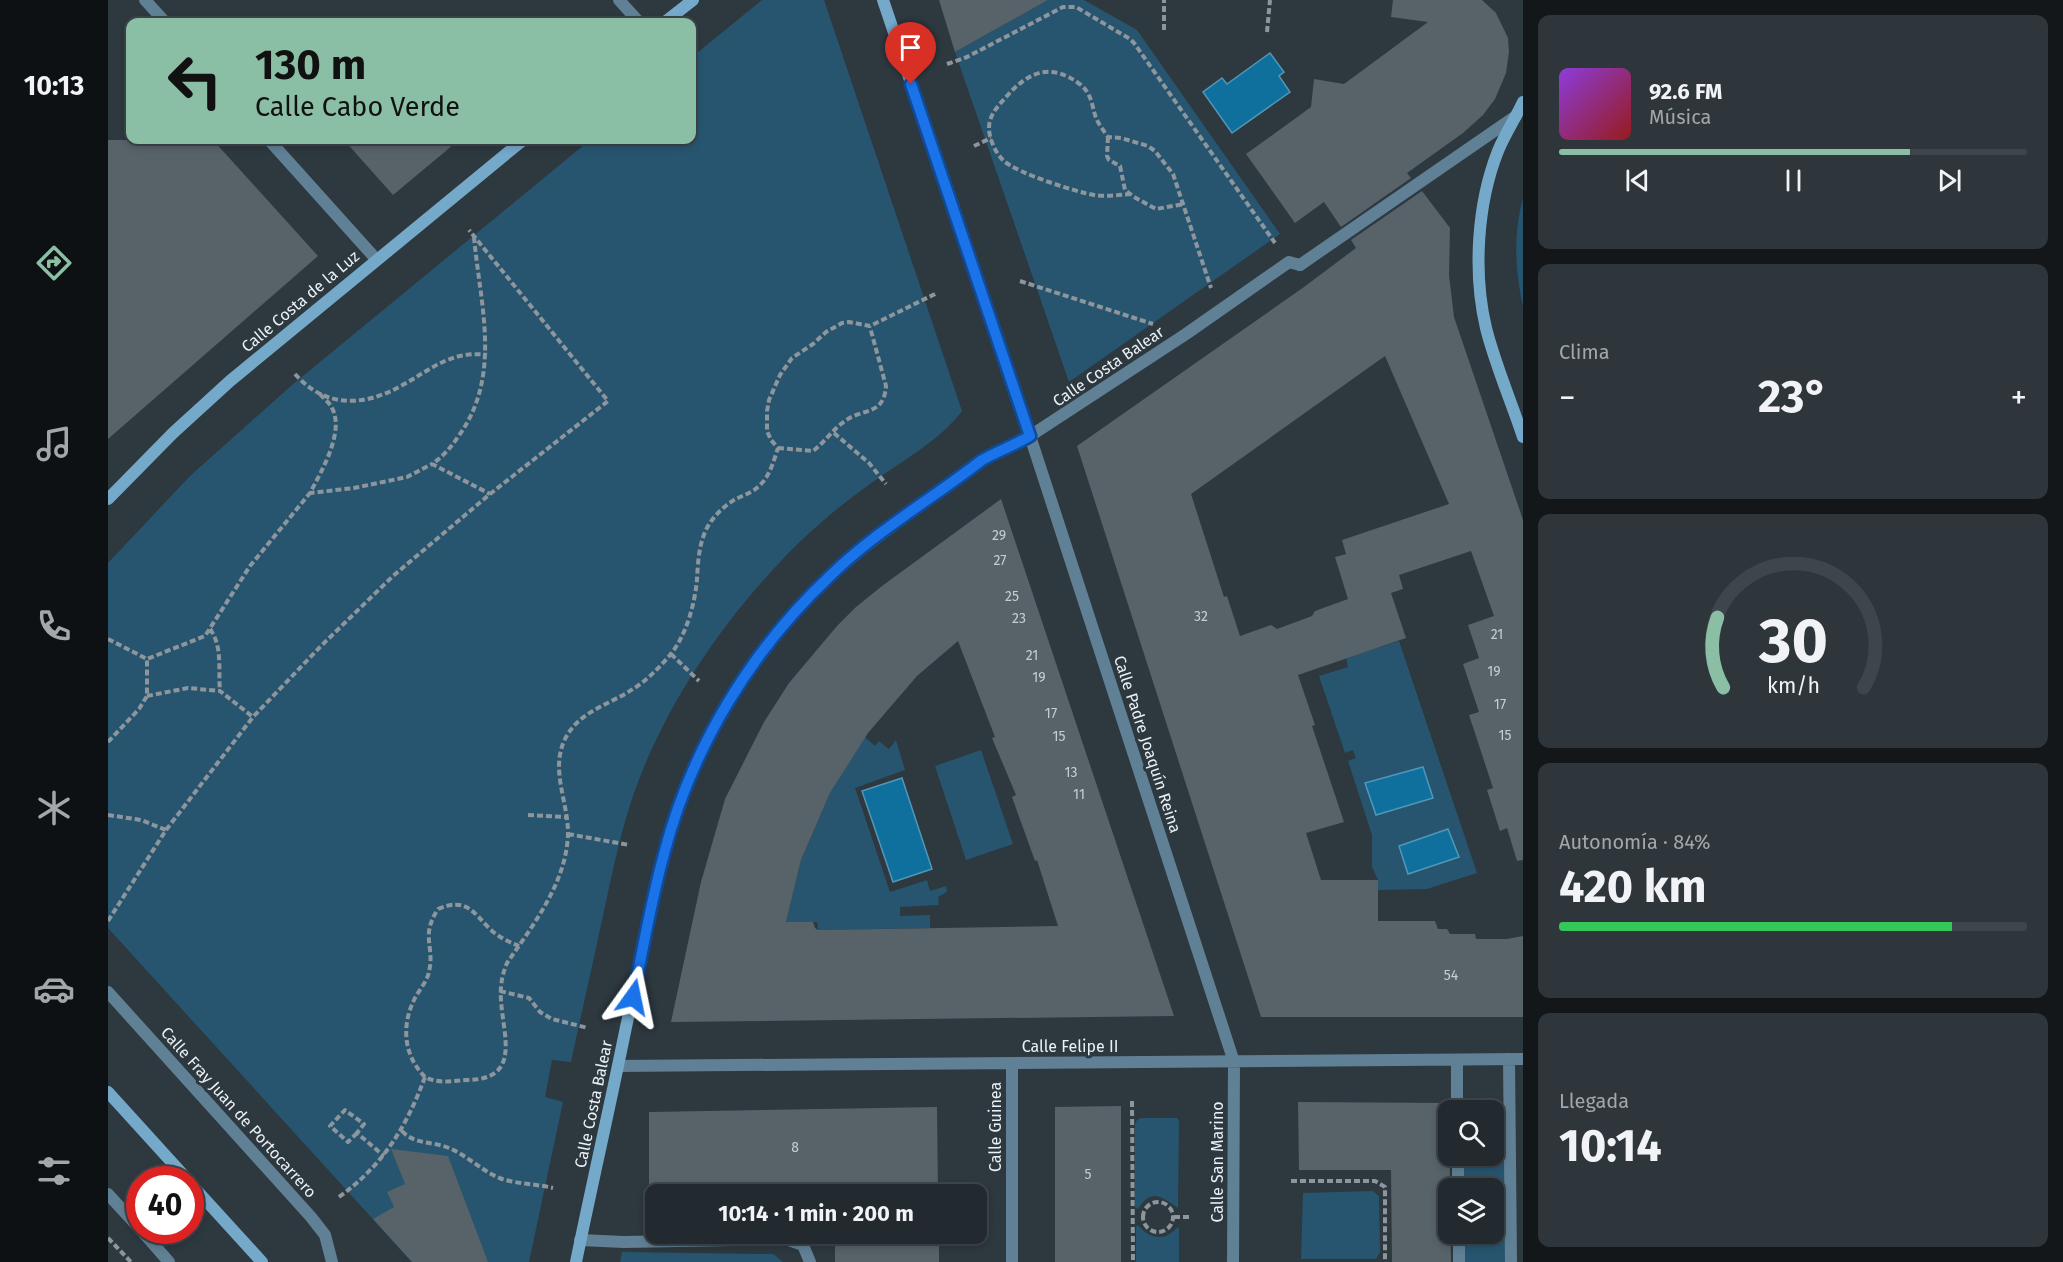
<!DOCTYPE html>
<html lang="es">
<meta charset="utf-8">
<style>
:root{--surface:#222a2f;--page:#2e363b;--text:#f1f3f6;--muted:#a2a7aa;--line:#3f464b;--accent:#8abfa5}
body{margin:0;font-family:"Fira Sans",sans-serif;background:var(--page);color:var(--text);height:100vh;display:flex;flex-direction:column;font-size:22px;white-space:nowrap}
*{box-sizing:border-box;margin:0}
p{font-size:20px;color:var(--muted)}
.icon{flex:none;width:33px;height:33px;fill:none;stroke:currentColor;stroke-width:2;stroke-linecap:round;stroke-linejoin:round}
.map{position:relative;flex:1;overflow:hidden}
.sheet{display:flex;flex-direction:column;gap:15px;padding:15px;background:#13171a;width:540px}
.sheet>*{flex:none}
.hud{position:absolute;left:18px;top:18px;width:570px;height:126px;border-radius:12px;box-shadow:0 3px 9px #0003,0 0 0 2px var(--line);background:#8abfa5;color:#111;overflow:hidden}
.buttons{position:absolute;left:1330px;top:1100px;display:grid;gap:12px}
.buttons a{display:grid;place-items:center;width:66px;height:66px;border-radius:12px;background:var(--surface);box-shadow:0 3px 9px #0003,0 0 0 2px var(--line);font-size:30px}
.speed{position:absolute;left:18px;top:1166px;display:flex;gap:12px;font-size:30px;font-weight:700;text-align:center}
.speed>*{display:grid;place-content:center;width:78px;height:78px;border-radius:50%;background:var(--surface);box-shadow:0 3px 9px #0003,0 0 0 2px var(--line);line-height:1}
.speed .limit{border:9px solid #d22;background:#fff;color:#111}
.pin{position:absolute;display:grid;place-items:center;width:51px;height:51px;color:#fff;margin:-62px -26px;border-radius:50% 50% 50% 0;rotate:-45deg;box-shadow:0 0 6px #0007}
.pin .icon{rotate:45deg}
.me{position:absolute;width:66px;margin:-33px;rotate:12deg;stroke-linejoin:round;filter:drop-shadow(0 0 4px #0008)}
.turn{display:flex;align-items:center;gap:21px;height:126px;padding:0 30px;font-size:27px}
.turn .icon{width:78px;height:78px;stroke-width:2.5}
.turn b{display:block;font-size:42px;line-height:51px}
.big{font-size:45px;font-weight:700;line-height:1.1}
.sheet .card{flex:1;display:flex;flex-direction:column;justify-content:center;gap:9px;min-width:0;padding:0 21px;border-radius:12px;background:var(--page)}
.sheet .dial{align-items:center;gap:0}
.dial svg{height:156px;overflow:visible;fill:none;stroke:var(--line);stroke-width:7;stroke-linecap:round;text-anchor:middle}
.dial text{fill:var(--text);stroke:none}
.song{display:flex;align-items:center;gap:18px}
.cover{width:72px;height:72px;border-radius:9px;background:linear-gradient(135deg,hsl(270 70% 55%),hsl(0 70% 35%))}
.played{height:6px;border-radius:3px;background:linear-gradient(90deg,var(--accent) 75%,var(--line) 75%)}
.keys{display:flex;justify-content:space-around;direction:ltr}
.heat{display:flex;justify-content:space-between;align-items:center;font-size:33px;direction:ltr}
.charge{height:9px;border-radius:4px;background:linear-gradient(90deg,#34c759 84%,var(--line) 0)}
.trip{position:absolute;left:537px;top:1184px;width:342px;height:60px;border-radius:12px;background:var(--surface);box-shadow:0 3px 9px #0003,0 0 0 2px var(--line);font-weight:700;line-height:60px;text-align:center}
main{display:flex;flex:1;min-height:0}
.tabs{display:flex;flex-direction:column;width:108px;justify-content:space-around;align-items:center;background:#0e1113;color:var(--muted)}
.tabs .icon{width:42px;height:42px}
.tabs .current{color:var(--accent)}
.tabs b{font-size:27px;color:var(--text)}
.map>svg:first-child{display:block}
</style>
<main>
<nav class="tabs">
<b>10:13</b>
<svg class="icon current" aria-label="directions" viewBox="0 0 24 24"><path d="M12 3l9 9-9 9-9-9zM9 14v-3h6M13 9l2 2-2 2"/></svg>
<svg class="icon" aria-label="music" viewBox="0 0 24 24"><path d="M9 18V5l10-2v13"/><circle cx="6" cy="18" r="3"/><circle cx="16" cy="16" r="3"/></svg>
<svg class="icon" aria-label="phone" viewBox="0 0 24 24"><path d="M5 4h4l2 5-3 2q2 4 5 5l2-3 5 2v4C11 20 4 13 5 4z"/></svg>
<svg class="icon" aria-label="climate" viewBox="0 0 24 24"><path d="M12 3v18M4 7l16 10M4 17L20 7"/></svg>
<svg class="icon" aria-label="car" viewBox="0 0 24 24"><path d="M5 17H2v-5l4-1 3-4h7l3 4 3 1v5h-3M9 17h6M6 11h13"/><circle cx="7" cy="17" r="2"/><circle cx="17" cy="17" r="2"/></svg>
<svg class="icon" aria-label="filters" viewBox="0 0 24 24"><path d="M4 7h16M4 17h16"/><circle cx="9" cy="7" r="2"/><circle cx="15" cy="17" r="2"/></svg>
</nav>
<div class="map">
<svg width="1415" height="1262" viewBox="0 0 1415 1262">
<rect width="100%" height="100%" fill="#2d383f"/>
<path fill="#27556f" d="M654 0H716L854 411C832 441 792 462 762 484 731 506 699 533 673 561 609 628 552 714 523 802 509 845 501 889 491 934 482 977 472 1019 463 1062L444 1060 437 1097 455 1102 421 1262H304L0 928V563L82 476 184 385 482 140H584V57Z
M940 0H976L1029 30 1172 234 961 382 847 52Z
M1415 198V307C1407 271 1405 234 1415 198Z
M1291 641 1369 873 1319 889 1270 890V880L1264 867V835L1240 761 1248 758 1245 750 1237 753 1211 676 1240 667 1238 658Z
M757 737 767 746 771 741 781 749 788 740 797 770 747 788 782 892 819 880 822 891 838 886 839 892 830 897 831 905 792 907V916L822 915V928L710 930 709 922H678L693 860 722 793Z
M873 750 905 844 858 860 827 766Z
M1033 1118H1069L1071 1121 1070 1208C1055 1199 1045 1186 1030 1209L1027 1207V1124L1029 1120Z
M1386 1125H1396L1397 1215 1394 1214 1386 1206V1188H1354V1155H1386Z
M1265 1191 1271 1196 1272 1252 1268 1259H1193L1195 1193Z
M1028 1226H1031C1038 1236 1053 1241 1063 1233 1066 1231 1068 1228 1071 1227V1262H1028Z
M1355 1233H1358C1367 1245 1385 1247 1394 1234H1397L1398 1262H1355Z
M514 1252 665 1254 675 1262H512Z"/>
<path fill="#10709d" stroke="#5297b8" stroke-width="1.5" d="M1162 53 1176 72 1171 76 1182 92 1124 133 1095 92 1114 78 1119 84Z
M1315 767 1325 798 1268 815 1257 783Z
M794 778 824 869 785 882 754 791Z
M1340 829 1351 857 1300 874 1291 846Z"/>
<path fill="#576269" fill-rule="evenodd" d="M831 0H940L847 52Z
M1285 0H1374L1388 13 1400 38 1401 52 1398 73 1387 99 1375 115 1355 133 1299 173 1303 178 1233 227 1216 202 1187 223 1138 154 1203 107 1206 79 1236 84 1320 22 1283 17Z
M0 140H105L210 256 0 439Z
M236 140H351L285 195Z
M1314 191 1342 228 1341 275 1346 317 1415 520V860L1409 861 1399 828 1392 831 1379 790 1385 788 1361 715 1371 712 1355 664 1371 658 1360 625 1386 616 1363 551 1291 575 1295 589 1283 593 1298 638 1190 675 1207 725 1204 726 1236 822 1198 833 1213 880H1270V921H1327L1330 929H1339L1342 934H1367L1368 939H1399L1415 936V1017H1153L969 446 1196 287 1248 248 1243 240ZM1277 356 1341 504 1234 540 1238 554 1227 557 1240 599 1207 611 1204 616 1169 629 1163 625 1132 636 1119 596 1116 597 1083 494Z
M893 499 1066 1016 563 1022 593 882 617 799 656 722 681 683 729 626 748 607 774 586ZM850 641 887 737 884 738 908 795 904 797 927 861 929 860 950 926 710 930 707 928 705 922H678L693 860 722 793 760 733 809 676Z
M1190 1102 1341 1103 1343 1262H1284L1283 1170H1191Z
M1013 1106V1262H947V1107Z
M829 1107 830 1194H541V1112Z
M283 1149 340 1156 380 1262H304L265 1219 286 1207 279 1192 297 1184Z
M727 1233H831V1262H727Z"/>
<g fill="none" stroke-linecap="round" stroke-linejoin="round">
<path stroke="#8d969c" stroke-width="4" stroke-dasharray="6 3" stroke-linecap="butt" d="M1056 30V0
M1159 32 1162 0
M839 64 859 57 955 7H968L1022 39 1026 43 1167 243
M1000 137 999 156 1001 160 1012 166 1017 190 1026 197 1048 209 1076 204
M866 146 883 138
M1023 194C1011 195 998 197 986 195 968 192 909 173 896 161 888 154 881 139 881 128 881 115 890 106 898 97 921 71 943 62 973 85 984 94 984 107 988 118 991 125 996 131 1000 137L1013 138 1040 146 1047 151 1065 174 1103 288
M366 237C372 304 394 374 352 434 344 446 336 456 324 464L382 494
M912 281 1045 324
M187 374C217 408 255 407 293 386 322 370 343 350 379 355
M212 394C216 399 222 403 224 408 237 432 213 472 202 493L246 488 299 477 324 464
M726 433 761 463 778 484
M670 448 705 451C717 442 725 429 737 421 754 408 776 416 778 386L762 327
M102 629C115 647 110 670 112 691
M0 639 39 659 97 636 142 566 202 493
M563 654 591 681
M39 696 80 688 112 691 145 717
M0 742 31 709 39 696V659
M0 815 33 820 58 830
M420 815 458 817
M460 834 521 845
M0 921 58 830 145 717 213 646 285 576 382 494 500 401 361 230
M392 991 421 998 432 1012 444 1019 480 1028
M317 1077C296 1056 293 1027 306 1000 310 991 319 982 321 972 327 945 312 937 330 909 358 897 365 912 382 929 390 937 401 942 411 946
M1024 1101 1025 1262
M294 1131C307 1145 324 1141 341 1148 360 1156 375 1172 394 1179 410 1184 429 1184 445 1188
M249 1133 240 1142 222 1126 237 1110 256 1124 249 1133 276 1156
M1183 1181H1267L1277 1187V1262
M231 1197C275 1165 298 1128 317 1077 330 1084 344 1081 358 1080 414 1080 395 1036 393 1000 392 986 394 975 399 963 425 925 459 882 460 833 460 801 442 770 457 739 471 711 501 705 525 689 539 680 551 668 562 655 578 636 587 604 589 579 590 561 591 542 600 526 606 516 616 506 626 500 635 495 645 493 653 484 662 475 666 460 670 448L663 440 659 431V411L661 400 672 375 684 358 705 344 718 332 734 323 741 322 762 326 829 293
M1035 1217a15 15 0 1 1 30 0a15 15 0 1 1-30 0Z
M1066 1217H1083
M0 1238 23 1262"/>
<path stroke="#608095" stroke-width="12" d="M1192 265 1408 116
M0 992 203 1217 217 1235 224 1262
M0 1194 32 1229
M33 1230 61 1262
M472 1240 516 1242 678 1239 695 1245 702 1262"/>
<path stroke="#608095" stroke-width="12" d="M37 0 57 22
M511 0 531 22
M161 140 268 259
M1401 1059 1403 1262
M1349 1060V1110
M904 1063V1262
M510 1066 1415 1059
M1350 1155V1188
M1351 1233V1262
M1125 1262 1126 1062 922 436 1078 334 1181 262 1192 265"/>
<path stroke="#75a9ca" stroke-width="12" d="M557 22 585 0
M1415 102C1407 119 1397 134 1390 151 1369 204 1365 273 1378 328 1387 364 1403 401 1415 437
M0 499 65 433 122 381 415 140
M0 1092 79 1179
M82 1183 154 1262
M468 1262C484 1184 502 1106 518 1027 531 969 540 910 556 852 580 765 625 682 685 614 742 550 807 511 875 460 890 450 907 445 922 436L775 0"/>
</g>
<g fill="none" stroke-linecap="round" stroke-linejoin="round">
<defs>
<path id="route" d="M525 997C535 949 543 901 556 854 583 749 643 650 722 576 768 531 824 499 874 460 890 451 907 445 922 436L803 84"/>
</defs>
<use href="#route" stroke="#114b97" stroke-width="15"/>
<use href="#route" stroke="#1a73e8" stroke-width="10"/>
</g>
<g text-anchor="middle" stroke-width="6" stroke-linejoin="round" paint-order="stroke">
<g font-size="14" fill="#c6cdd3">
<text x="891" y="540">29</text>
<text x="892" y="565">27</text>
<text x="904" y="601">25</text>
<text x="1093" y="621">32</text>
<text x="911" y="623">23</text>
<text x="1389" y="639">21</text>
<text x="924" y="660">21</text>
<text x="1386" y="676">19</text>
<text x="931" y="682">19</text>
<text x="1392" y="709">17</text>
<text x="943" y="718">17</text>
<text x="1397" y="740">15</text>
<text x="951" y="741">15</text>
<text x="963" y="777">13</text>
<text x="971" y="799">11</text>
<text x="1343" y="980">54</text>
<text x="687" y="1152">8</text>
<text x="980" y="1179">5</text>
</g>
<g font-size="16" fill="#ebf1f6" stroke="#2d383f">
<text transform="translate(192 301) rotate(-40)" y="6">Calle Costa de la Luz</text>
<text transform="translate(1000 366) rotate(-34)" y="6">Calle Costa Balear</text>
<text transform="translate(1040 744) rotate(72)" y="6">Calle Padre Joaquín Reina</text>
<text x="962" y="1052">Calle Felipe II</text>
<text transform="translate(485 1104) rotate(-78)" y="6">Calle Costa Balear</text>
<text transform="translate(131 1112) rotate(48)" y="6">Calle Fray Juan de Portocarrero</text>
<text transform="translate(887 1127) rotate(-90)" y="6">Calle Guinea</text>
<text transform="translate(1109 1162) rotate(-90)" y="6">Calle San Marino</text>
</g>
</g>
</svg>
<div class="buttons">
<a><svg class="icon" aria-label="search" viewBox="0 0 24 24"><circle cx="10" cy="10" r="6"/><path d="M15 15l6 6"/></svg></a>
<a><svg class="icon" aria-label="layers" viewBox="0 0 24 24"><path d="M12 4l9 5-9 5-9-5zM3 14l9 5 9-5"/></svg></a>
</div>
<div class="speed"><div class="limit">40</div></div>
<div class="pin" style="left:803px;top:84px;background:#d93025"><svg class="icon" aria-label="arrive" viewBox="0 0 24 24"><path d="M6 21V4h12l-3 4 3 4H6"/></svg></div>
<svg class="me" style="left:525px;top:997px" viewBox="-20 -20 40 40"><path d="M0-17L14 15 0 8-14 15z" fill="#1a73e8" stroke="#fff" stroke-width="4"/></svg>
<div class="trip">10:14 · 1 min · 200 m</div>
<div class="hud">
<div class="turn"><svg class="icon" aria-label="left" viewBox="0 0 24 24"><path d="M17 20v-9H6M10 6l-5 5 5 5"/></svg><div><b>130 m</b>Calle Cabo Verde</div></div>
</div>
</div>
<section class="sheet">
<div class="card">
<div class="song"><i class="cover"></i><div><b>92.6 FM</b><p>Música</p></div></div>
<div class="played"></div>
<div class="keys"><svg class="icon" aria-label="previous" viewBox="0 0 24 24"><path d="M18 5L8 12l10 7zM5 5v14"/></svg><svg class="icon" aria-label="pause" viewBox="0 0 24 24"><path d="M8 5v14M16 5v14"/></svg><svg class="icon" aria-label="next" viewBox="0 0 24 24"><path d="M6 5l10 7-10 7zM19 5v14"/></svg></div>
</div>
<div class="card"><p>Clima</p>
<div class="heat"><a>−</a><b class="big">23°</b><a>+</a></div>
</div>
<div class="card dial"><svg viewBox="0 0 100 80">
<path d="M14 69A42 42 0 1 1 86 69"/>
<path d="M14 69A42 42 0 0 1 11 33" stroke="#8abfa5"/>
<text x="50" y="56" font-size="32" font-weight="700">30</text>
<text x="50" y="72" font-size="11">km/h</text>
</svg></div>
<div class="card"><p>Autonomía · 84%</p><b class="big">420 km</b><div class="charge"></div></div>
<div class="card"><p>Llegada</p><b class="big">10:14</b></div>
</section>
</main>
